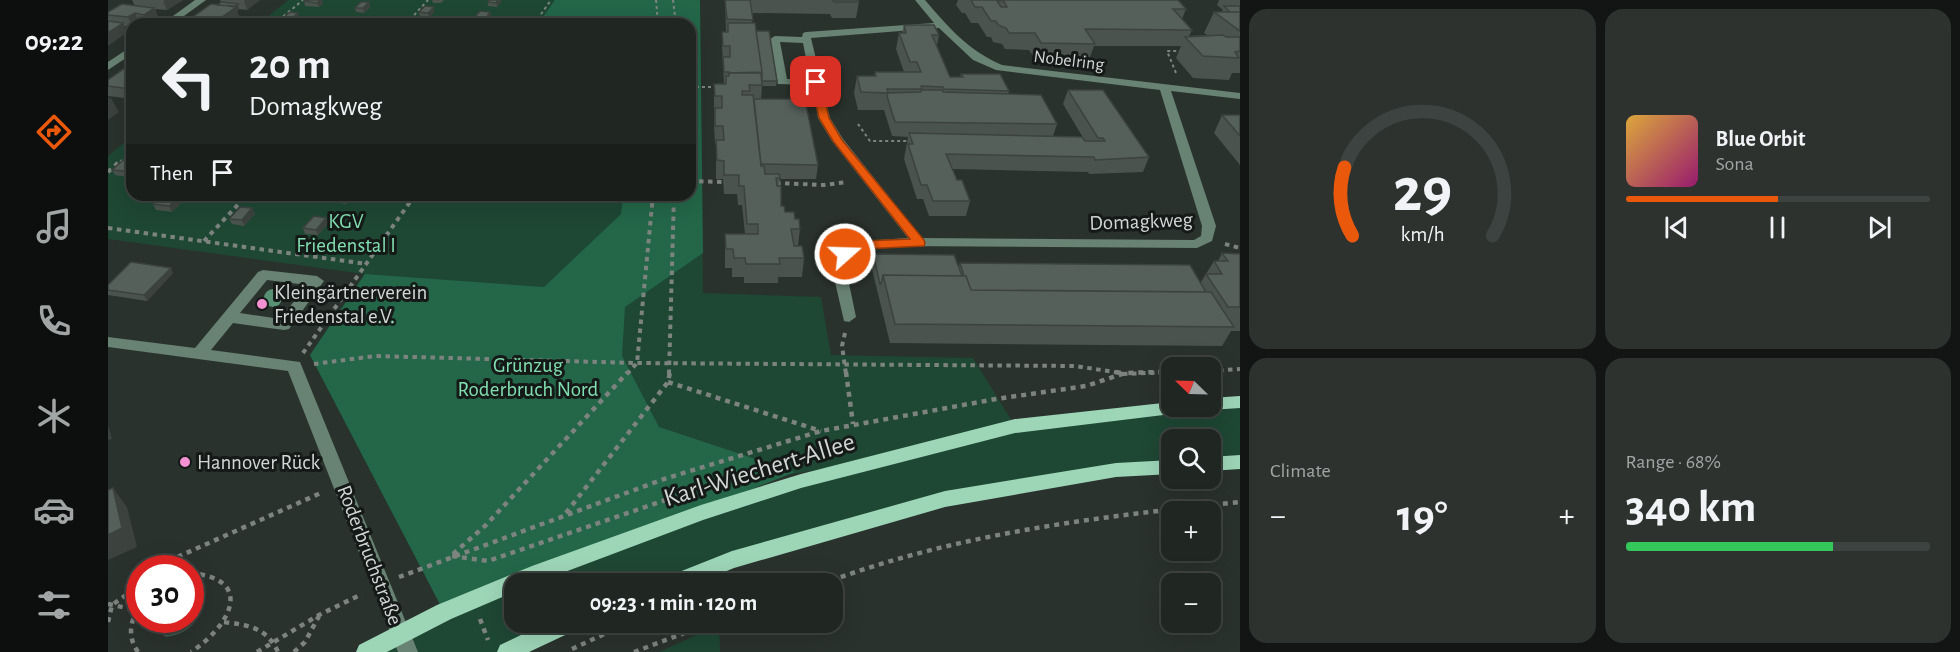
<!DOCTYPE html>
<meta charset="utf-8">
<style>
:root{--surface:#202622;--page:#2d322f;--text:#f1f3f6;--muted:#a2a5a5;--line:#3d4340;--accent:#ea580c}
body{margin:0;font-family:"Alegreya Sans",sans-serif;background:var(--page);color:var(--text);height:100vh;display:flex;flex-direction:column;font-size:22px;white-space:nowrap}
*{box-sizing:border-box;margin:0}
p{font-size:20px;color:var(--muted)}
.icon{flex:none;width:33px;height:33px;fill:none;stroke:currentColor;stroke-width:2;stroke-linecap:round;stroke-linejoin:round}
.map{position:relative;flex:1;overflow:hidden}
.details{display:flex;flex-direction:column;gap:9px;padding:9px;background:#121513;width:720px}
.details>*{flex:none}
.banner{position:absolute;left:18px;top:18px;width:570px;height:183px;border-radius:18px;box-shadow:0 6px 24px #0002,0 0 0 2px var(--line);background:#202622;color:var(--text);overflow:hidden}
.needle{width:39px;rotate:293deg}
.fabs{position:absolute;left:1053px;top:357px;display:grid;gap:12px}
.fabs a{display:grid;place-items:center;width:60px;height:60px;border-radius:12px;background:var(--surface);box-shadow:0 6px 24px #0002,0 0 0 2px var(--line);font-size:30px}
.speed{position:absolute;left:18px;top:555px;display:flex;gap:12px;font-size:30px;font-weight:700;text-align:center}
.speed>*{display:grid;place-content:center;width:78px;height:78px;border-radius:50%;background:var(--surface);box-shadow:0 6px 24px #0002,0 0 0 2px var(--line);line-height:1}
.speed .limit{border:9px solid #d22;background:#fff;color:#111}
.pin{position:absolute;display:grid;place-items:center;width:51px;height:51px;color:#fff;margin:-26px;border-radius:12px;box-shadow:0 3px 9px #0006}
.me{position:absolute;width:66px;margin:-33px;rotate:70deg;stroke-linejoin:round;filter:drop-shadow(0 0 4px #0008)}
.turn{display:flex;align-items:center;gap:21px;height:126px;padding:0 24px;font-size:27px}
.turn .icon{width:78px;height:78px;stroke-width:2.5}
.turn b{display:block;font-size:42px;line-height:51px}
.then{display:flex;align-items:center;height:57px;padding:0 24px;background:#0003;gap:12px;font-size:22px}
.big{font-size:45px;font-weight:600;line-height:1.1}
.details .card{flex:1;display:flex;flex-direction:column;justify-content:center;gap:9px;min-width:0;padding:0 21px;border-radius:18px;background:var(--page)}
.details .dial{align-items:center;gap:0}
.dial svg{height:156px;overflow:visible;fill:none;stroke:var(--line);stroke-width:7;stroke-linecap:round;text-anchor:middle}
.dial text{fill:var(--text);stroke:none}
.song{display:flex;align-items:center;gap:18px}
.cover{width:72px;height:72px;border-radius:9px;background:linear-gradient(135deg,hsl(40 70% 55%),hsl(320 70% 35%))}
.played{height:6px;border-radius:3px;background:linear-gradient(90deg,var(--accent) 50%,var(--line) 50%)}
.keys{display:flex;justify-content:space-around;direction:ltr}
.heat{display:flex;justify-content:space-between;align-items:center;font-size:33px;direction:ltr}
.charge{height:9px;border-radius:4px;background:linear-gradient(90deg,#34c759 68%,var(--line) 0)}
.details .tiles{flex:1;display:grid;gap:9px;grid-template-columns:repeat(2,1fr)}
.trip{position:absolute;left:396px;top:573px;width:339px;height:60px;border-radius:18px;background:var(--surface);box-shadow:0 6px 24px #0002,0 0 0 2px var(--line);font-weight:600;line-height:60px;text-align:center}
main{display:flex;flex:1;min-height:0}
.tabs{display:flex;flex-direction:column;width:108px;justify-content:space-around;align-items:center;background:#0d0f0e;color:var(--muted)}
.tabs .icon{width:42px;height:42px}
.tabs .on{color:var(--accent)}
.tabs b{font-size:27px;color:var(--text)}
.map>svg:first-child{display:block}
</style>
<main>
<nav class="tabs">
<b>09:22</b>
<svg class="icon on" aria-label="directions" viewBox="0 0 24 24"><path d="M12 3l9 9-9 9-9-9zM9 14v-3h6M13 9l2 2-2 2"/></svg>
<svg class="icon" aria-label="music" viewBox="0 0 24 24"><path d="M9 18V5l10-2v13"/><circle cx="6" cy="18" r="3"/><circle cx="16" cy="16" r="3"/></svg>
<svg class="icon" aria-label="phone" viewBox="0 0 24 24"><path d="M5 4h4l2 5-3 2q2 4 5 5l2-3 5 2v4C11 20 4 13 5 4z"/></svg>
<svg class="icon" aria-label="climate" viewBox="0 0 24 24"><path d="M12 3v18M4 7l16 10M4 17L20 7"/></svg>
<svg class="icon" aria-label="car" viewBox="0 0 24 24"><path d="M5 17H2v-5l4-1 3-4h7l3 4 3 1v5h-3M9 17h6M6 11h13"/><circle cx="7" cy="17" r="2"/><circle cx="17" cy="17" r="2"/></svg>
<svg class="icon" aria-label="filters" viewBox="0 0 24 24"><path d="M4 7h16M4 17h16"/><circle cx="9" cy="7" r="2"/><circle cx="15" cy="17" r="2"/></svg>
</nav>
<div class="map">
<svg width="1132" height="652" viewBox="0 0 1132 652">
<rect width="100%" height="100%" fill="#2a322d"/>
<path fill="#1e4734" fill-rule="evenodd" d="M180 0H592L595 293 713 297 723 355 865 358 907 426 1132 402V462L1103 464 1102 440H1064L1063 467 923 483 563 583 406 584V622L463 623 399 652H258L336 612 202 355 256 274 0 239V156L24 136V195H582V24H151ZM776 459 415 577 635 482Z
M611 625 612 652H551Z"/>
<path fill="#236648" d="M447 0H592L595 253 517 307 514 356 551 427 687 472 336 612 202 355 257 274 436 287 513 214 515 195H582V24H430Z"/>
<path fill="#042818" stroke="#425c50" stroke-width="1.5" d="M83 600 88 602 92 609C88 626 74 634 58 636L49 630 51 620H82Z"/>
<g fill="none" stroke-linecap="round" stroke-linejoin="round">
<path stroke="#7d8480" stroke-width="2" stroke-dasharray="3 3" stroke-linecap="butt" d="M548 0 550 24
M565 0 568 24
M166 24 195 0
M298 24 320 0
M426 24 443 0
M1068 73 1059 51H1076
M582 87H610
M750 124 762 141H804
M12 162 24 151"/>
<path stroke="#7d8480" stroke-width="4" stroke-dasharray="4.5 4.5" stroke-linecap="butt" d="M0 172 13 160
M582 181 615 182
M668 183 716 185 739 182
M0 228 259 264
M96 241 139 195
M1117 244 1132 248
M737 333 734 346 738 374
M195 353 307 195
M206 364 267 356 529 363 967 366 1013 373
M1102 371 1132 369
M519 374 529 363 545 195
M561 374 566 195
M1015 374 1064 372"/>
<path stroke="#7d8480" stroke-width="4.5" stroke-dasharray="5 5" stroke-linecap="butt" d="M738 372 745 424
M1008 372 1013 373
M560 382 713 431
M1073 484 1096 482
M458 513 560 382 562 372
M345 554 378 525 520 372
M344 556 380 561 610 482 648 472
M53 568 65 559 215 492
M82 573C149 579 121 627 83 652
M291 577 556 479 713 431 888 399 978 386 1017 373 1052 372
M714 584C849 533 989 517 1132 502
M0 604 28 610
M372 619 380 640
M0 622 4 605 32 585
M116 622C141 625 159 628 170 652
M464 649 522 622
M30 652C19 636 22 621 32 606
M149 652 211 615 254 594
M186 652 197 642 211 616
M526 652 606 622"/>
<path fill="#688273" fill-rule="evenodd" d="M87 0H98L65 24H54Z
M807 0H817C840 27 861 51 894 65L1132 93V99L1063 91 1108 226 1104 241 1089 248 788 246 757 249 743 257 738 269 748 317 741 322 736 321 724 269 732 251 754 241 800 238 724 141 710 118 704 85 670 84 662 39 667 36 694 37 695 33 698 32 826 23ZM831 28 865 60 888 70 1052 90 1094 226 1093 236 1086 240 814 238 735 139 722 118 703 38ZM672 42 695 43 702 79H679Z
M24 46V54L0 70V62Z
M155 270 209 276 216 281 181 329 176 330 125 323 103 350 192 362 310 652H290L180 371 0 347V337L87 348 150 272ZM159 280 199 285 172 319 132 313Z"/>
<path fill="#9dd5b7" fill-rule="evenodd" d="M1132 396V408L1102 410 1095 406H1102V398Z
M1064 402V406H1088L1086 410 1080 412 907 433 693 488 595 520 425 584H406V592L343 619 279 652H248L251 645 329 605 424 566 593 505 693 474 907 419Z
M1132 455V469L1102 471V457Z
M1064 460V474L1008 477 837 507 626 568 587 584H553L556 578 624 551 837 491 1008 463Z
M440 622H473L470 629 421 652H389L392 645Z"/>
</g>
<circle fill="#599175" cx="165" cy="298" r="9"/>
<path fill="#4a534d" d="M24 0H75L59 10 47 9 50 17 40 24 31 22 24 24V27L16 26 19 32 1 45 0 44V12L27 6Z
M112 0H152L139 10 131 9 129 11 131 16 113 2Z
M197 0H214L215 4 211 7 197 6 196 1Z
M324 0H336L333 3H325Z
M381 0H393V2L389 7 380 6V2Z
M617 0H750L751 2 748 18H724L722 14 645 13 644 23 669 81 668 86H654L653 99 710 165 708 179H672L671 186 673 206 677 212 687 219 692 229 690 246 696 258 694 277H670V283H636V277H624V268H617V234H637L634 205H630L629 194H616L615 179H608V144H607L606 126V84H616L614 46V32H618Z
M850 0H1070L1078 9 1074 19 1084 30 1081 36 1099 35 1096 33 1106 12H1113L1115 10 1109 5 1111 0H1132V73H1124L1121 80 1085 78 1068 58 1073 46H986L981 60H928L921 50 897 49 894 44 885 42 883 37H879L870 23H863L857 13H854L848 5Z
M261 2 262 7 256 13 248 12 247 8Z
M326 7V12L321 18 312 17 311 12Z
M382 12 383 17 379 23 368 22 367 17Z
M190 13 191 18 184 24 176 23 175 18Z
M796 25 831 35 829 45 842 77H852L853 74 901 91 900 94 949 124 945 136 977 141 955 104 960 90 1041 157 1035 172 981 174 980 172 844 169 849 180 862 201 858 216H821L815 199H809L796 159 800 137 784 136 776 110H750L746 93 749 76H766L767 72H796L788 49 791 33H794Z
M24 63V99L0 96V80Z
M1114 115H1132V165L1106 133Z
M24 162V172L19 177 7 175 4 170Z
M223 195H245L238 204 224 202 222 197Z
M73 203 64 212 48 210 45 204Z
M144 208 147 214 136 226 124 224 121 219Z
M218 218 220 223 210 235 197 234 195 228Z
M1114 253 1132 254V331H1123L1114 346 782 343 763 265 765 254 851 267 852 263 1093 282 1106 261H1110Z
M65 273 39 301 0 295V285Z"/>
<path fill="#3c433f" d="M57 0H75L59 10 55 1Z
M137 0H152L139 10 136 1Z
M212 0H214L215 4 211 7 209 3Z
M390 0H393V2L389 7 388 3Z
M261 2 262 7 256 13 255 8Z
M130 4 131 9 129 11 131 16 120 24H104Z
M326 7V12L321 18 320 13Z
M46 8 50 17 40 24 36 15Z
M382 12 383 17 379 23 378 18Z
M27 13 31 22 28 24H24V26L20 17Z
M190 13 191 18 184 24 183 19Z
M247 17 248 22 246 24H241Z
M15 23 19 32 1 45 0 42V33Z
M0 96 2 99 3 98 11 112 0 120Z
M24 165V172L19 177 16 171Z
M239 195H245L238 204 237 198Z
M70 198 73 203 64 212 61 206Z
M144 208 147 214 136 226 134 220Z
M218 218 220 223 210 235 208 230Z
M63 268 65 273 39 301 36 295Z
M0 425 4 439 0 440Z
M5 488 19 507 29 547 0 560V535Z"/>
<path fill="#56605a" stroke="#3c433f" stroke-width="1.5" d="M197 0H212L209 3 196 1Z
M381 0H390L388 3 380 2Z
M617 0H642L645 20 619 19Z
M725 0H750L751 2H726Z
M863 0H892L893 1H889L893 7H899L895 0H1070L1078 9H1065L1084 30 977 29 987 44 933 43 927 33H901L898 28 890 25 888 21H883L874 7H867Z
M113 2 130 4 127 6 110 5Z
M253 2H261L255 8H247Z
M14 4 46 8 36 15 27 13 20 17 0 15V12Z
M103 4 128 7 104 24H75Z
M317 6 326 7 320 13 311 12Z
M1116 6H1132V12H1122Z
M372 11 382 12 378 18 367 17Z
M182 12 190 13 183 19 175 18Z
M1106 12H1132V31Z
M238 17H247L241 23H231Z
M0 21 15 23 0 33Z
M302 22 311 23 310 24H300Z
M620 23H647L654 72 621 73V76V72H616L615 57H622V46H615L614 32H620Z
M796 25H826L831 35H824L842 77H855L853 74H892L901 91 836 89 835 87 813 86 814 89H779L780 93 753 92 749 76H768L767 72H813L809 62H802L791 33H798Z
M648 31H661L669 81H654V72Z
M1115 35 1118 37H1132V51L1127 52 1131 58 1095 56 1077 37Z
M24 63V88L22 89 0 86V80Z
M621 73H653L654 85H641L642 91H634V95H645L653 166H656L657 174H671L672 178H668L669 186H673V206H676L677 212H686L687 219H691L692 229H683L686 246H694L696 258H671L672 264H638L637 258H626L625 249H618L617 234H650V224H639L636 186H631V175H616V161L609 160 608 140H616L615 126H607V108H614V96H607L606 84H618V76H621Z
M814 90H834L835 92 933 95 949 124 787 122 779 96 780 93H778L813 92Z
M960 90H995L1041 157 987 160 986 157 838 154 849 180H854L862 201H825L819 185H813L800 144H805L801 133 974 137 977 141H997L995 138H990Z
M646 99H697L710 165 653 164Z
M1114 115H1132V136Z
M15 160 24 162V165L16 171 4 170Z
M223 195H239L237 198 222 197Z
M54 196 70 198 61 206 45 204Z
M132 207 144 208 134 220 121 219Z
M206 216 218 218 208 230 195 228Z
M1114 253 1132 254V307H1120L1098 274H1114L1106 261H1120Z
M765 254 846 255 854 276 775 275 773 284H772Z
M23 262 63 268 36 295 0 290V285Z
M852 263 1082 265 1098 292 863 290 858 276H856Z
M775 275 858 276 863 290 1103 292 1126 327 787 324Z
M5 488 14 528 0 535V490Z"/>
<path fill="#ea580c" stroke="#983908" stroke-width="1.5" d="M708 79 713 82 721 118 734 140 816 240 817 243 816 246 756 249 737 258 731 254 754 241 802 239 725 141 711 118 703 82Z"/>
<g fill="#f491d3" stroke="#151917" stroke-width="2">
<circle cx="154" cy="304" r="6"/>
<circle cx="77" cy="462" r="6"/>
</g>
<g text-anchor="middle" stroke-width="6" stroke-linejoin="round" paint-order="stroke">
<g font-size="18" fill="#d2d7d4" stroke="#151917">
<text transform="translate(961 60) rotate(7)" y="6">Nobelring</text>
</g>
<g font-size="21" fill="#80dfb0" stroke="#151917">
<text x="238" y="228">KGV<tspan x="238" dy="24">Friedenstal I</tspan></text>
<text x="420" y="372">Grünzug<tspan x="420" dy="24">Roderbruch Nord</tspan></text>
</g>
<g font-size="21" fill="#d2d7d4" stroke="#151917">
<text transform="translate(1033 221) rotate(-2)" y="7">Domagkweg</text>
<text transform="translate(262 555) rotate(69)" y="7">Roderbruchstraße</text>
</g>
<g font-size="21" fill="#d2d7d4" stroke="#151917" text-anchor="start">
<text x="166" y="299">Kleingärtnerverein<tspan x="166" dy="24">Friedenstal e.V.</tspan></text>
<text x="89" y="469">Hannover Rück</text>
</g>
<g font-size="26" fill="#d2d7d4" stroke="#151917">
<text transform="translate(651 469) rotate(-17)" y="9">Karl-Wiechert-Allee</text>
</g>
</g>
</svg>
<div class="fabs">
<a><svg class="needle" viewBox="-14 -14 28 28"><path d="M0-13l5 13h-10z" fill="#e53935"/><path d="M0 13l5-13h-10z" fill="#a2a5a5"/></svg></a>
<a><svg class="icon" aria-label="search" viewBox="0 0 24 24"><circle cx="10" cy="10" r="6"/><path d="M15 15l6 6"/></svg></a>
<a>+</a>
<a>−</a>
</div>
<div class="speed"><div class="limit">30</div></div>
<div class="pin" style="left:708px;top:82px;background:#d93025"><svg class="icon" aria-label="arrive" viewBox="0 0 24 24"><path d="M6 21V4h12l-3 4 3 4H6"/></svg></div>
<svg class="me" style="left:737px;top:254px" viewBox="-20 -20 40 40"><circle r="17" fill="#ea580c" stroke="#fff" stroke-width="3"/><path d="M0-11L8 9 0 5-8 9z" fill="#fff"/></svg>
<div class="trip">09:23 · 1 min · 120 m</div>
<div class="banner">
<div class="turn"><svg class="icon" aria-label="left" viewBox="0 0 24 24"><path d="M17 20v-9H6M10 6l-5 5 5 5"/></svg><div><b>20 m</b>Domagkweg</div></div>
<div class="then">Then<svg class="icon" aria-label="arrive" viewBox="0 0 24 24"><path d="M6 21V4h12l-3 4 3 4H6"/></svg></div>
</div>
</div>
<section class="details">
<div class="tiles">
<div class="card dial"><svg viewBox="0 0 100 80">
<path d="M14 69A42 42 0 1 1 86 69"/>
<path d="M14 69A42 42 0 0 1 10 34" stroke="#ea580c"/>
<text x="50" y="56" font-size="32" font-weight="700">29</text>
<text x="50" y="72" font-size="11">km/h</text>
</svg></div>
<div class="card">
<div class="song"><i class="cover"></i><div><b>Blue Orbit</b><p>Sona</p></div></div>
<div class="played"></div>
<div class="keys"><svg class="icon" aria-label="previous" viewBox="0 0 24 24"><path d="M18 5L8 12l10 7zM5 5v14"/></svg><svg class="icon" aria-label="pause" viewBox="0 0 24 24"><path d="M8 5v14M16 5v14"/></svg><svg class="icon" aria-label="next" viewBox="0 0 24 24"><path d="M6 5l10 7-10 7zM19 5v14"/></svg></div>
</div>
<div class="card"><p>Climate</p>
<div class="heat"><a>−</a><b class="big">19°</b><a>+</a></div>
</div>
<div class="card"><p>Range · 68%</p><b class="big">340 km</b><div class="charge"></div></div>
</div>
</section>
</main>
